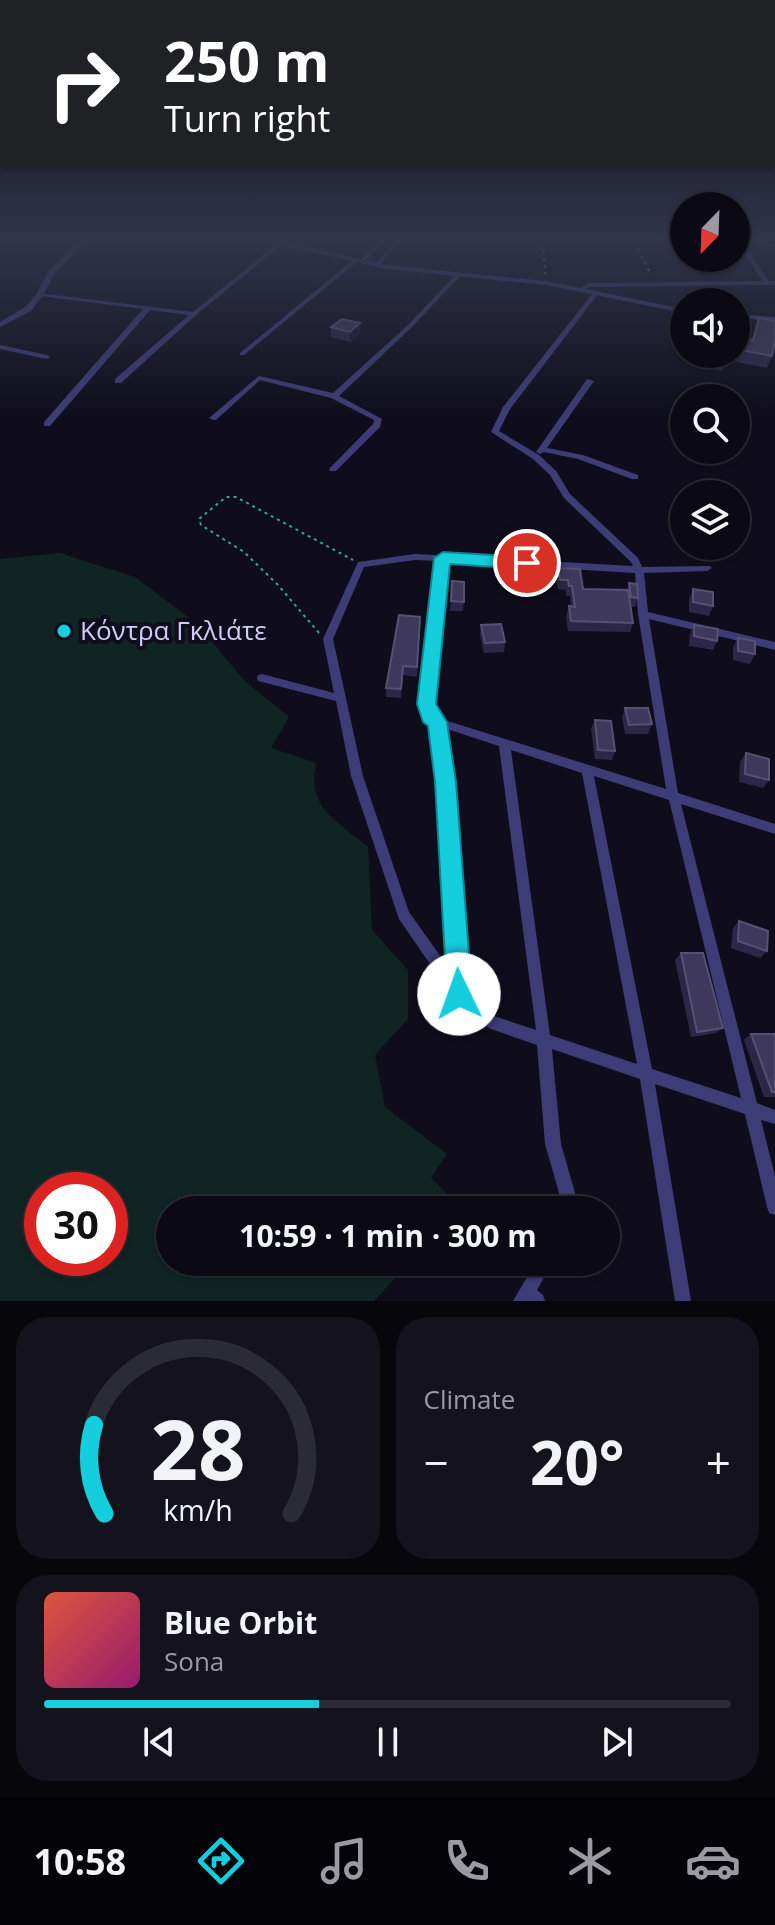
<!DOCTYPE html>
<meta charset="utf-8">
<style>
:root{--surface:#0b0a14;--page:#14131d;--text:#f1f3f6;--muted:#9a9aa0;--line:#2b2b34;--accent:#15cedd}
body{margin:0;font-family:"Open Sans",sans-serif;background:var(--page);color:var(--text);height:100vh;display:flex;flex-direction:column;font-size:30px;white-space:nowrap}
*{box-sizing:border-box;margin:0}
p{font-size:26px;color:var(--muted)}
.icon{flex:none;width:44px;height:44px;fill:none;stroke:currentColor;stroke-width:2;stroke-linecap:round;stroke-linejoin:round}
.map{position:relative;height:1301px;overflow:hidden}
.side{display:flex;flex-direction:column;gap:16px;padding:16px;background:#06060b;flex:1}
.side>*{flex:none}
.top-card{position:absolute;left:0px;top:0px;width:776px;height:168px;box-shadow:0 2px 6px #0004,0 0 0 2px var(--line);background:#202124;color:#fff;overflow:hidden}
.needle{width:52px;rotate:203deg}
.tools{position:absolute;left:670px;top:192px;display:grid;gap:16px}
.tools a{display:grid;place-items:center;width:80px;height:80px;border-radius:50%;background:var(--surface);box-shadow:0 2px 6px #0004,0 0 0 2px var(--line);font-size:40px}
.speed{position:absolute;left:24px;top:1172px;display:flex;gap:16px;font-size:40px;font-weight:700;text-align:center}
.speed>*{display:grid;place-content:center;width:104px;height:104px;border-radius:50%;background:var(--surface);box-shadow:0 2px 6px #0004,0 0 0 2px var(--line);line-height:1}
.speed .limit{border:12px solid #d22;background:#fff;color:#111}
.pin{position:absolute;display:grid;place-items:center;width:68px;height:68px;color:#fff;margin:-34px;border:4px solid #fff;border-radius:50%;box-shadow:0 2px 8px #0007}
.me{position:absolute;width:88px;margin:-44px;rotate:357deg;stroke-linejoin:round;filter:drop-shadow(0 0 6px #0008)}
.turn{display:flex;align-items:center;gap:28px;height:168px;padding:0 32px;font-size:36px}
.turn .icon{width:104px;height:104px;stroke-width:2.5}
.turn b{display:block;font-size:56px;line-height:68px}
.big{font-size:60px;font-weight:700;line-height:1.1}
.side .widget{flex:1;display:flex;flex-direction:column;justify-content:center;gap:12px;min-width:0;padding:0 28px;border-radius:32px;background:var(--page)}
.side .dial{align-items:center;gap:0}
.dial svg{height:208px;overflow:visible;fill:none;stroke:var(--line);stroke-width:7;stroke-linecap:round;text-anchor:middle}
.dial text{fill:var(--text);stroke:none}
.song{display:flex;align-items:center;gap:24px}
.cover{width:96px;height:96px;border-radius:12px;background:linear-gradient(135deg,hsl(10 70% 55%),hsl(320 70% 35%))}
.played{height:8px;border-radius:4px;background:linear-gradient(90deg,var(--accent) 40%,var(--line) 40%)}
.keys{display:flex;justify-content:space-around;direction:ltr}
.heat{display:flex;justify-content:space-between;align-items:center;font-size:44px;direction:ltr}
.side .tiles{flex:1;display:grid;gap:16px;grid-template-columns:1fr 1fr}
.widget:last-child{grid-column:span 2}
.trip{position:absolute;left:156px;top:1196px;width:464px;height:80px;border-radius:40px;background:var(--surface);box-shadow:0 2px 6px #0004,0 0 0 2px var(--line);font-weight:700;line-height:80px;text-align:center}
.tabs{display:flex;height:128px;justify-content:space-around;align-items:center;background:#040408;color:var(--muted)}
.tabs .icon{width:56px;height:56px}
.tabs .on{color:var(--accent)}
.tabs b{font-size:36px;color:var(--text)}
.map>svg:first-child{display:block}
</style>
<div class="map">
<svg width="775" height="1301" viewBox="0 0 775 1301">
<rect width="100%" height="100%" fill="#0f0d1b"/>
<path fill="#102423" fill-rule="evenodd" d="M60 553 135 577 196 623 245 681 289 717 271 748 316 763C306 808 337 821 368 847L372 930 408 970V1019L375 1055 385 1107 447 1154 431 1178 461 1207 458 1210H170V1262H410L374 1301H0V559ZM42 1190H110V1258H42Z"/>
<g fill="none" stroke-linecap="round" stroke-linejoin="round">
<path stroke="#37a299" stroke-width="2" stroke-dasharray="3 4" stroke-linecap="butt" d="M543 237 545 274
M632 237 651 275
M319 633 278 585 244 552 201 525 199 519 226 497H236L353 560"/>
<path stroke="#3d3c76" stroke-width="3" d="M377 265 399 239"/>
<path fill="#3d3c76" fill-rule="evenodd" d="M381 237H387L364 263H360V261Z
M741 237H745L747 243 750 241 775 243V247L748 244 753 258 769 281H775V285L590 287 580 292 577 290 589 283 763 281 747 258Z
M279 242 284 243 196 315 121 383H115V379L189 315 150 310 50 426H44V422L143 309 40 296 38 295V293L193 312Z
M353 260 358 261 244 355H240V353Z
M456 274 461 275 412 327 339 396 382 419 380 427 336 471H330L329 469 373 424 374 420 331 398 260 380 216 420H213L209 418 259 376 333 393 408 325Z
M593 293 598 294 510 409 499 431 539 455 556 471 570 494 638 558 642 567 710 566 712 568 707 571 644 573 648 612 775 642V650L649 619 678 793 775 824V834L681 804 757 1103 775 1110V1124L761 1120 775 1176V1215L769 1213 767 1207 745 1114 655 1084 691 1301H675L640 1079 552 1049 561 1144 580 1210H564L545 1144 537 1045 491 1029 465 1015 399 919 351 776 336 701 262 682 258 681 257 678 258 675 262 674 334 693 323 639 358 562 415 554 633 566 631 562 564 498 550 475 533 459 491 432 503 407ZM415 560 438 561 422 704 426 720 433 724 447 881 451 971 409 912 363 776 333 639 364 567ZM447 562 635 573 638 614 666 789 441 719 435 715 432 704ZM444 728 499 746 536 1030 494 1016 475 1005 466 992 459 881ZM511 750 582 773 637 1064 550 1035ZM594 776 669 800 741 1098 652 1069Z
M0 345 47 355 50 357 47 359 0 349Z
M587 379 594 381 547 448 583 455 638 475V479H632L578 459 544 452 540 454 536 452Z
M536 1262H553L537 1290 543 1295 545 1301H513Z"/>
<path fill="#3d3c76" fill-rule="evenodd" d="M83 237H90L54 274 44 294 31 311 0 327V322L25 307 37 293 48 271Z
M214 237 281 241 387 265 546 281 684 309V313L546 285 387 269 281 245 217 239Z
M736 314 775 317V321L736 318Z"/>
</g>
<path fill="#2c2747" d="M759 318 772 356 767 368 726 360 722 371 710 369 715 354H736V336L752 340Z
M360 323V333L351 342 331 337V327Z
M558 568 583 589 627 590 629 583 638 598 635 607H631L633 623 630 632 568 631 566 616 569 606 571 607 570 596H566V590L558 589 556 578Z
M452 581 464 602 463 611H450Z
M693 589 713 606 709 616 689 612V599Z
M420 617 417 677 403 675 401 698 386 697V688Z
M481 625 505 642 504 652 484 653 480 635Z
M694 625 717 641 713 650 689 646 690 634Z
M738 638 755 654 750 664 733 660V647Z
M625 708 652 724 648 734H625L622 717Z
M595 720 615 751 612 760 595 759 591 729Z
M746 753 769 780 763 788 739 782 740 762Z
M739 921 767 951 760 958 731 948 733 928Z
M681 953 723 1028 716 1033 691 1037 675 960Z
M751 1034H775V1097H764L744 1040Z"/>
<path fill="#19152e" d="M360 323V333L351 342 350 332Z"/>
<path fill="#3e395b" stroke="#555074" stroke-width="2" d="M759 318 775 321V340L772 356 736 349V336L753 340Z
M342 319 360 323 350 332 331 327Z
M715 354H728L726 359 714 357Z
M558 568 580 569 583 589 628 590 633 623 571 621 569 606 575 607 572 586H569L568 580H560Z
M452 581 464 582V602L451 601Z
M629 583 637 584 638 598 631 597Z
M693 589 713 592V606L693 602Z
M399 615 420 617 417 667 403 666 401 689 386 688Z
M501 624 505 642 485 643 481 625Z
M694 625 718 629 717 641 694 636Z
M738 638 755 641V654L738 651Z
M625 708H648L652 724 629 725Z
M595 720 611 721 615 751 598 750Z
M746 753 769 759V780L745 774Z
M739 921 768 931 767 951 738 941Z
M681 953H703L723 1028 697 1032Z
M751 1034H775V1092H772Z"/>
<linearGradient id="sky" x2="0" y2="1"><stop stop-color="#08070f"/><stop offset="0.57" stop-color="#31354a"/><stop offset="1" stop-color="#31354a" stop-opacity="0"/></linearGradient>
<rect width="775" height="419" fill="url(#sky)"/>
<path fill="#15cedd" stroke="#0e8690" stroke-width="2" d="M443 552 527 557 535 563 527 569 450 564 436 704 447 722 456 782 472 994 468 1003 459 1006 450 1003 447 994 435 782 428 726 423 722 417 704 434 558Z"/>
<circle fill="#15cedd" stroke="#0f0d1b" stroke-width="3" cx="64" cy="631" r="8"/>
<g text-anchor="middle" stroke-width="8" stroke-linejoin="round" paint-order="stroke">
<g font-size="26" fill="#d0ccfa" stroke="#0f0d1b" text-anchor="start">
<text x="80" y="640">Κόντρα Γκλιάτε</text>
</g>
</g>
</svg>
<div class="tools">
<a><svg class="needle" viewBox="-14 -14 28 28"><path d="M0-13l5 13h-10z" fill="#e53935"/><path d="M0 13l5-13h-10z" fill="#9a9aa0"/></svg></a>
<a><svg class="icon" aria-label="sound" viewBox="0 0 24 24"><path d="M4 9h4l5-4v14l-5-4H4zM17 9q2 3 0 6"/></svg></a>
<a><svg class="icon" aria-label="search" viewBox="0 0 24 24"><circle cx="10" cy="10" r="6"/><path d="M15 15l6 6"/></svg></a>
<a><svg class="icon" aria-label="layers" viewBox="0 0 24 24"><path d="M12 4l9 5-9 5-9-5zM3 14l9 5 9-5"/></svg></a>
</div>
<div class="speed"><div class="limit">30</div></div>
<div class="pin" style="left:527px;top:563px;background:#d93025"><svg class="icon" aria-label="arrive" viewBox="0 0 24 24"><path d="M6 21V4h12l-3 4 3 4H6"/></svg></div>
<svg class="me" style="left:459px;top:994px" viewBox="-20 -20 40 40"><circle r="19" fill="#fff"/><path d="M0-13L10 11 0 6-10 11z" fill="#15cedd"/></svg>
<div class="trip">10:59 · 1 min · 300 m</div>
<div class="top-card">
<div class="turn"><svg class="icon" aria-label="right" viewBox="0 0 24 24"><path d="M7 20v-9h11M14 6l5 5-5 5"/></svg><div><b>250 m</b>Turn right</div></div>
</div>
</div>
<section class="side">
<div class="tiles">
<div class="widget dial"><svg viewBox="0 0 100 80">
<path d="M14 69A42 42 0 1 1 86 69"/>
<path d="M14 69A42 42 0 0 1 10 35" stroke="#15cedd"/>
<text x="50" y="56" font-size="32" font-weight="700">28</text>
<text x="50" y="72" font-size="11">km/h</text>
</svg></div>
<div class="widget"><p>Climate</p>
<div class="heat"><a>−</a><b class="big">20°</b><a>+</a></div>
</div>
<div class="widget">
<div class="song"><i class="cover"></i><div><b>Blue Orbit</b><p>Sona</p></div></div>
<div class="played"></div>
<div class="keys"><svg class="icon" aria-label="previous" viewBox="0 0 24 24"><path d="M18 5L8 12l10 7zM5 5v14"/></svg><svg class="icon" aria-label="pause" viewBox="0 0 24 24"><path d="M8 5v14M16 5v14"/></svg><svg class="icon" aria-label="next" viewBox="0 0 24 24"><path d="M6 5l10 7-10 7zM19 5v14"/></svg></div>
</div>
</div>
</section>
<nav class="tabs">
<b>10:58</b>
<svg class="icon on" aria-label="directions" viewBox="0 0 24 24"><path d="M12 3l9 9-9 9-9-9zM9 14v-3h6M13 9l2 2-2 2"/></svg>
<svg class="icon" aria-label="music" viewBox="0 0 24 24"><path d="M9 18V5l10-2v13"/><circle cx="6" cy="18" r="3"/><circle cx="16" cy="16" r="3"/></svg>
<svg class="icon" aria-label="phone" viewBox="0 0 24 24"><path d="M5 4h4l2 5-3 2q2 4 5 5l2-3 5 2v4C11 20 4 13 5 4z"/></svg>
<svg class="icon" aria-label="climate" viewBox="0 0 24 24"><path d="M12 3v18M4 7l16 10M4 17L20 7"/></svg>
<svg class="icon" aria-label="car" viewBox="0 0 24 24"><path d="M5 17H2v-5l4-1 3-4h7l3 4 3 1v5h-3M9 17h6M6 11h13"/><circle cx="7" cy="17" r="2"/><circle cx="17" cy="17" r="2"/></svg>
</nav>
